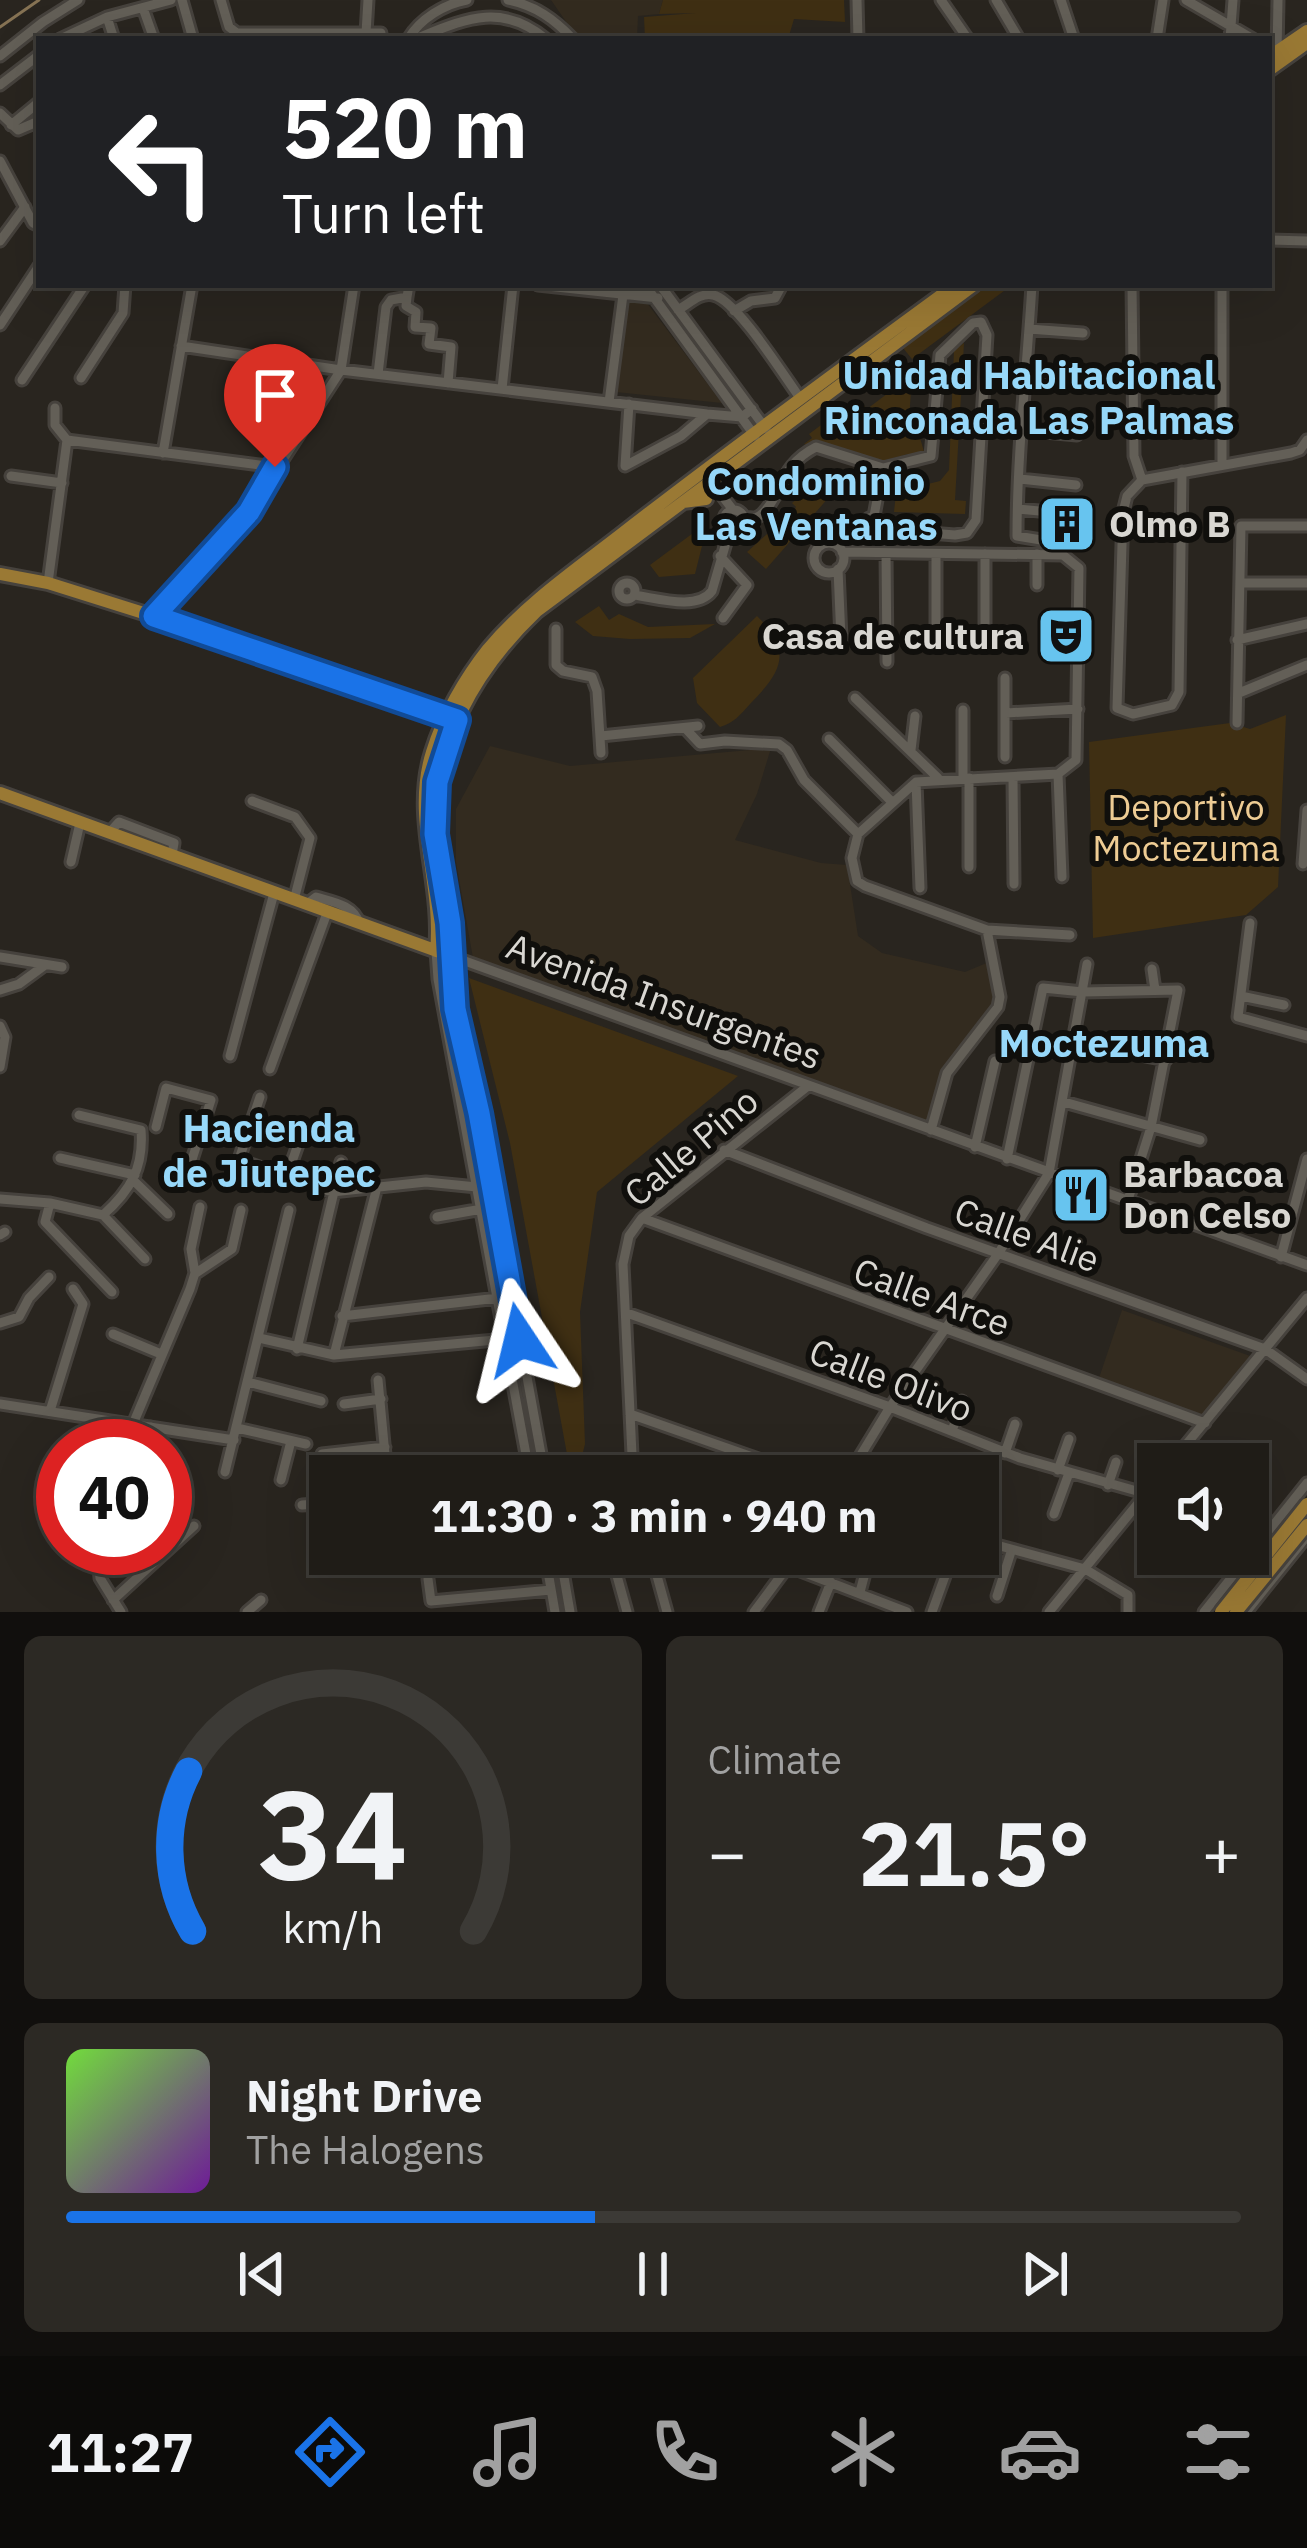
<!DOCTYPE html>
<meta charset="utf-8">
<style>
:root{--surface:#1f1c17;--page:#2c2924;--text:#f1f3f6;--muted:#a1a1a1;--line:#3c3a36;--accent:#1a73e8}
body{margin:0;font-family:"IBM Plex Sans",sans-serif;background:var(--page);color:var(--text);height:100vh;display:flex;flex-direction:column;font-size:45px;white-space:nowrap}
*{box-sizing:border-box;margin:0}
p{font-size:39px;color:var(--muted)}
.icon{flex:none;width:66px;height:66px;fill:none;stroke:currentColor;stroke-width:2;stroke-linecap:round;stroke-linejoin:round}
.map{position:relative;height:1612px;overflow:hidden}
.panel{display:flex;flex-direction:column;gap:24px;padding:24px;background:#110f0d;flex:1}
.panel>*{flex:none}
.top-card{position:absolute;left:36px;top:36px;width:1236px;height:252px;border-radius:0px;box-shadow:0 12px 48px #0002,0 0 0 3px var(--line);background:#202124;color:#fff;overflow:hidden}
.buttons{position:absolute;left:1137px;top:1443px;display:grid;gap:24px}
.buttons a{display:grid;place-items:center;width:132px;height:132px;border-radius:0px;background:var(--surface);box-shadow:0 12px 48px #0002,0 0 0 3px var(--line);font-size:60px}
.speed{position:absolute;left:36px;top:1419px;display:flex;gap:24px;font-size:60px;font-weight:700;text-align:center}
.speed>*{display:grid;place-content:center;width:156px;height:156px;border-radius:50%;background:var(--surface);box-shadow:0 12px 48px #0002,0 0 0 3px var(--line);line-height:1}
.speed .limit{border:18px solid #d22;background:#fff;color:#111}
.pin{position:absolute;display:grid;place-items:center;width:102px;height:102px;color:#fff;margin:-123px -51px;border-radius:50% 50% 50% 0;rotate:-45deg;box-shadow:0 0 12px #0007}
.pin .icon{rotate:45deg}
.me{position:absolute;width:132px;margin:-66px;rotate:350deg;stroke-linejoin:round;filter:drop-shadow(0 0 9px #0008)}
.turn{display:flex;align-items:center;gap:42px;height:252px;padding:0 48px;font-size:54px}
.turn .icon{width:156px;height:156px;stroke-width:2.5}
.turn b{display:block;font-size:84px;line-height:102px}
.big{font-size:90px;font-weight:800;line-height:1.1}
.panel .tile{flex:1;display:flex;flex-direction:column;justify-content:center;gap:18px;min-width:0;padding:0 42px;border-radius:18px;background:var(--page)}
.panel .dial{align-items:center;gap:0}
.dial svg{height:312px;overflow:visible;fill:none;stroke:var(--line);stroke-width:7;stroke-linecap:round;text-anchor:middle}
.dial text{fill:var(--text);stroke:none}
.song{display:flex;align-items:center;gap:36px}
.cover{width:144px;height:144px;border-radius:18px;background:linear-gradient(135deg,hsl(100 70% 55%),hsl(280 70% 35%))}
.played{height:12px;border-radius:6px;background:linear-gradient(90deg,var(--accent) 45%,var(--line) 45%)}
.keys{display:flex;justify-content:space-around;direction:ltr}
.heat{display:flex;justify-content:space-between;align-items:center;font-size:66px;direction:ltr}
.panel .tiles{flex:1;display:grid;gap:24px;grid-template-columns:1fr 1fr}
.tile:last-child{grid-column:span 2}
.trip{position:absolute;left:309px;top:1455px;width:690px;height:120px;border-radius:0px;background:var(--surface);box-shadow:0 12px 48px #0002,0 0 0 3px var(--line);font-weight:800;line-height:120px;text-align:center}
.dock{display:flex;height:192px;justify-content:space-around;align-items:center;background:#0c0b09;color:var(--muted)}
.dock .icon{width:84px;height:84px}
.dock .active{color:var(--accent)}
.dock b{font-size:54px;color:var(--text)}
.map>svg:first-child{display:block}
</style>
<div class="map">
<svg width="1307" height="1612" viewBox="0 0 1307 1612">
<rect width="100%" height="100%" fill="#29251f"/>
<path fill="#332b1f" d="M551 0H663L659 14 638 16 637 39H578Z
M618 293 641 295 722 403 606 391Z
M490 746 570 766 771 748 757 794 735 840 821 863 847 865 858 936 882 953 965 972 989 962 997 997 989 1019 941 1077 929 1122 473 958 456 862V809Z
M1122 1310 1253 1357 1203 1415 1099 1378Z"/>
<path fill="#3f2f13" d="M663 0H844L845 22 794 19 788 39H645L644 17 696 13 659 14Z
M979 285H1012L912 359 899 343Z
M964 343 955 500 966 501 965 514 894 512 897 483 901 482 904 490 940 481 949 470 954 350Z
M912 375 908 436 920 438 925 455 910 459 908 454 882 461V465L854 451 851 456 804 444 812 438 809 434 852 402 856 406 861 402 867 409Z
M818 482 830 496 766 569 747 552 775 527 779 529 796 507 792 503Z
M708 522 695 574 659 577 650 565Z
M599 606 609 620 619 614 648 627 715 624 690 638 630 639 593 636 575 622Z
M757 616C794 652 781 672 750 704 740 715 734 723 720 727L697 703 693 678Z
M1286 715 1278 887 1246 915 1093 938 1089 742 1230 723 1250 729Z
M469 978 738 1076 597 1192 580 1312 585 1444 577 1476H571L510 1143Z"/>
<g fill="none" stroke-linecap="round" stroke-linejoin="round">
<path stroke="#857253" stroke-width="3" d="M0 27 39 0"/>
<defs>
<path id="minor" d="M182 0 193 39
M221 0 229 27 237 33H381
M508 0C536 6 554 19 573 39
M857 0 858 39
M941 0 968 39
M996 0 1019 39
M1061 0 1074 39
M1186 0 1253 39
M143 8 154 39
M107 17 114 39
M366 33 368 0
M60 39 107 17 171 0
M408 39C420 19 444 4 467 0
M415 39C463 20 500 1 546 39
M1157 39 1163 0
M1230 39 1233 0
M1277 54 1278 0
M0 56 43 22 78 0
M0 85 39 55
M0 113 18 130 39 121
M11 125 39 102
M0 161 33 223 39 226
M1269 240 1307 241
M0 241 25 207
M538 285 658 298
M617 285 647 288
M645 285 755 436
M660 285 766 429
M1132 285 1134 456 1142 480
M407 297 406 306 416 312 415 327 431 328 429 344 451 347 448 383
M678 310C689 304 700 292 713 295 736 299 784 376 800 398
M734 311 751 301 775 298 782 285
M0 325 39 266
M1029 329 1083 333
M181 346 341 370 707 414 742 417 752 409
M378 374 386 307 391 300 407 297 409 285
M81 378 123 313 125 285
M1027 379 1081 383
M22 380 85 285
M1002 383 1026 385
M502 389 513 285
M609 402 623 295
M629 404 625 466 681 436 707 414
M55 408V425L67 440
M1023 430 1077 435
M67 440 275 467
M163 453 192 285
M1222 464V285
M11 476 62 483
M1020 479 1076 485
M710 480 733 510
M1142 480 1127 496 1123 512 1117 708 1133 714 1172 705 1179 692 1182 472
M1142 480 1291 453 1300 450 1307 440
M1018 509 1082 515 1086 519 1085 541 1053 542 1017 536C1017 453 1027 368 1032 285
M724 520a10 10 0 1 1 20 0a10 10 0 1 1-20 0Z
M874 516 883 468
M865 525a8 8 0 1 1 16 0a8 8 0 1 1-16 0Z
M743 517C752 518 756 520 763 513 784 492 779 466 816 447L883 468 931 456 940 355 973 323 981 322 987 335 976 520 967 533 955 535 880 529
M814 558a15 15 0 1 1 30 0a15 15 0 1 1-30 0Z
M842 552 1063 555 1079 568 1076 760 1058 774 916 782 858 834 852 858 857 881 865 886 987 930 1070 935
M886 553 887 662
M1037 554V585
M720 556 747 585 723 618
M838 569 841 639
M48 583 67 440
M1240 583H1307
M619 591a8 8 0 1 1 16 0a8 8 0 1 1-16 0Z
M634 595C657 598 697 611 712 591L730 529
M153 616 249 512 341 370 354 285
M936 628V554
M556 629V665L563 671 592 677 597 691 601 753
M1237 640 1307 624
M985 646V554
M1005 678V757
M1239 693 1307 665
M855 698 938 778
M963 710V778
M1006 713 1078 709
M1237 723 1241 526H1307
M685 728 700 744 725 741 779 744 787 750 804 780 858 834
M601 736 698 726
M829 739 891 801
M911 750 915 716
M1058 774 1062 877
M969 778V867
M1013 778 1014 884
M916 782 920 888
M252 801 295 817 310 838 294 900
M110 832 119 822 174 843 172 855
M71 862 80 823
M1303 864 1307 810
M307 904 316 897C333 902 354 905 359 923
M1250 923 1238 1017 1307 1036
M436 951 438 979 530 1476
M0 957 62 967
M1152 969 1155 990
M0 990 19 984 45 965
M1241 996 1284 1005
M0 1026 5 1037 0 1067
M230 1056 274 893
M1145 1056 1166 1060
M270 1069 327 913
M1064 1102 1200 1140
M79 1115 141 1130C144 1168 130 1191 103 1215
M202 1126 245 1140
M156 1127 166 1088 211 1100 189 1169
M931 1130 947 1073 998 1007 1000 997 987 930
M975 1147 995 1061
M724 1150 927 1228 1265 1349 1307 1379
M60 1158 135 1175
M1007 1159 1043 988 1083 992 1178 990 1151 1127 1127 1203
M239 1160 332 1192 426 1182 477 1187
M287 1176 301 1136
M134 1181 168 1214
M231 1183 260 1097
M0 1199 50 1203 103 1215 145 1259
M50 1203 45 1222 112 1292
M437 1217 482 1209
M642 1218 1205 1423
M0 1235 5 1232
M1281 1257 1307 1159
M196 1273 232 1249 241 1210
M627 1313 890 1407 1020 1458 1158 1497
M342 1316 498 1298
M0 1323 19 1317 29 1298 49 1277
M113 1334 161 1354
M259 1338 334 1355 506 1339
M297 1349 341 1162
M334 1355 377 1187
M378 1380 387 1476
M248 1382 321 1401
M0 1404 234 1440
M344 1404 381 1399
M50 1411 83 1304 73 1289
M630 1414 807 1476
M133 1424 190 1289 195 1273 191 1249 200 1207
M237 1428 306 1444
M952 1431 962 1401
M147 1446 151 1427
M1005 1453 1015 1424
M322 1454 385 1447
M1170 1464 1307 1298
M1058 1470 1069 1439
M225 1472 289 1210
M545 1476 479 1113 455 1009 451 956 1307 1265
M633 1476 623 1264 629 1236 642 1218 808 1086
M848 1476 890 1407 998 1254 1049 1173 1087 964
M926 1476 928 1472
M281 1480 291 1441
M1108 1485 1116 1462
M1140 1498 1158 1506
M302 1505 330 1503
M1054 1514 1069 1473
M978 1540 1085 1569 1128 1595V1612
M97 1548 100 1578 121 1612
M545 1554 555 1612
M560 1554 570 1612
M611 1554 627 1612
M651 1554 667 1612
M756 1554 907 1612
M428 1579 431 1601 551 1590
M860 1592 869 1558
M997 1596 1011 1552
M113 1600 194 1526
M247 1612 261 1600
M754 1612 797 1554
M819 1612 831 1582
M932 1612 953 1554
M1049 1612 1158 1479
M1204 1612 1307 1483
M1246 1612 1307 1536"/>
<path id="major" d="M1269 57 1307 31
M1269 70 1307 43
M683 502 706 499
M0 574 48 583 153 616 450 718
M0 793 451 956C449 915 437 875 435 834 431 746 475 670 537 611L974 285
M436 951C443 884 411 818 432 752 443 716 465 678 488 649 529 600 584 564 633 525 739 443 847 364 955 285"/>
</defs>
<use href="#minor" stroke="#46423d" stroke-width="15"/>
<use href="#major" stroke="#46423d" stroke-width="18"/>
<use href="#minor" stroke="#635f57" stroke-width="9"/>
<use href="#major" stroke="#9a7934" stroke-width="12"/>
<defs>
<path id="major-bridge" d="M1221 1612 1307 1504
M1236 1612 1307 1525"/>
</defs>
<use href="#major-bridge" stroke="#46423d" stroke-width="18" stroke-linecap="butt"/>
<use href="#major-bridge" stroke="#9a7934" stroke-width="12"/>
</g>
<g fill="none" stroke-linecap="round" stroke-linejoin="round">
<defs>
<path id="route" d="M275 467 249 512 154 616 457 720 437 782 435 834 450 923 455 1009 479 1113 520 1340"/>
</defs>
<use href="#route" stroke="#114b97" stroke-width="30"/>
<use href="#route" stroke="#1a73e8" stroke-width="21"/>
</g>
<defs>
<symbol id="building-square" viewBox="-11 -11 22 22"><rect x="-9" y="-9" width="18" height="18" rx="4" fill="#67c4ef" stroke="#100f0c"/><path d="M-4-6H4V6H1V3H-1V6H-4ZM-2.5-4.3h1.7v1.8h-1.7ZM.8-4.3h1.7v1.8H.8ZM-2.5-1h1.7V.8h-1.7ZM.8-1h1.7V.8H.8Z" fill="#111"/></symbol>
<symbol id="theatre-square" viewBox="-11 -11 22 22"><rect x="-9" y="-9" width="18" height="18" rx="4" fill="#67c4ef" stroke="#100f0c"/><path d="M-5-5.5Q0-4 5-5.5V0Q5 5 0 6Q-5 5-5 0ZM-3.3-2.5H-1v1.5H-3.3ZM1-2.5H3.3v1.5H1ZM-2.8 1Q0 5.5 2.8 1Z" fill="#111"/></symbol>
<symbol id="restaurant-square" viewBox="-11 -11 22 22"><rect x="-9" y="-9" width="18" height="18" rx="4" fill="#67c4ef" stroke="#100f0c"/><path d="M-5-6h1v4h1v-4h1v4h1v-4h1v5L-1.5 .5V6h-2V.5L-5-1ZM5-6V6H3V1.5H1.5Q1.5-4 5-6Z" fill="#111"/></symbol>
</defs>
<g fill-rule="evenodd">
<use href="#building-square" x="1034" y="491" width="66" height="66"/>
<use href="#theatre-square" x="1033" y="603" width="66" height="66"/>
<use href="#restaurant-square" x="1048" y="1162" width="66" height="66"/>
</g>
<g text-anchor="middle" stroke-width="12" stroke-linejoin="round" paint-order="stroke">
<g font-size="36" font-weight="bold" fill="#d9d7d2" stroke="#100f0c" text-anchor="start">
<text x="1109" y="537">Olmo B</text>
<text x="1024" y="649" text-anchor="end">Casa de cultura</text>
<text x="1123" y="1187">Barbacoa<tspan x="1123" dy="41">Don Celso</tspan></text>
</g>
<g font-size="36" fill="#eecc94" stroke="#100f0c">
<text x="1186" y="820">Deportivo<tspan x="1186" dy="41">Moctezuma</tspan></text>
</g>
<g font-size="36" fill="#d9d7d2" stroke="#100f0c">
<text transform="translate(664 1001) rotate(20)" y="13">Avenida Insurgentes</text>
<text transform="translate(691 1147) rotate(-40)" y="13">Calle Pino</text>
<text transform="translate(1027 1235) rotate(20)" y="13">Calle Alie</text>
<text transform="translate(932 1297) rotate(20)" y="13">Calle Arce</text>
<text transform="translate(891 1380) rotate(21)" y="13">Calle Olivo</text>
</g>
<g font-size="39" font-weight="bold" fill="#97d8f9" stroke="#100f0c">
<text x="1029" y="389">Unidad Habitacional<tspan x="1029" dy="45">Rinconada Las Palmas</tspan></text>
<text x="816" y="495">Condominio<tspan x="816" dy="45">Las Ventanas</tspan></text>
<text x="1104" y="1057">Moctezuma</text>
<text x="269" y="1142">Hacienda<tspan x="269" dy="45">de Jiutepec</tspan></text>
</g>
</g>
</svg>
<div class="buttons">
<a><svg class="icon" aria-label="sound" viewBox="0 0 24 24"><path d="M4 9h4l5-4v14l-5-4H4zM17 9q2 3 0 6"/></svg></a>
</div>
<div class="speed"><div class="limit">40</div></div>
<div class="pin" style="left:275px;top:467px;background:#d93025"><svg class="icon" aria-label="arrive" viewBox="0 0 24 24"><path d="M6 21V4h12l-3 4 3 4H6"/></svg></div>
<svg class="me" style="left:520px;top:1340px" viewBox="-20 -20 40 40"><path d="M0-17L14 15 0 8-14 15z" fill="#1a73e8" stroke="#fff" stroke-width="4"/></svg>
<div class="trip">11:30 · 3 min · 940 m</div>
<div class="top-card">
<div class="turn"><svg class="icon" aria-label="left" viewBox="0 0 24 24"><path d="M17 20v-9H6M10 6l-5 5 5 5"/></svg><div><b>520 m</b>Turn left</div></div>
</div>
</div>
<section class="panel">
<div class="tiles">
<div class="tile dial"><svg viewBox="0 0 100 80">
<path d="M14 69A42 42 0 1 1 86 69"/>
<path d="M14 69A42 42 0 0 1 13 28" stroke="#1a73e8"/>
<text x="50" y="56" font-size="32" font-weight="700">34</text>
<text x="50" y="72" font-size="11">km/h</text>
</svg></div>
<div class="tile"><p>Climate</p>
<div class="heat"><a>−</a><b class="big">21.5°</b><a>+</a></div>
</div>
<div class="tile">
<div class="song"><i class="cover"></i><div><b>Night Drive</b><p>The Halogens</p></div></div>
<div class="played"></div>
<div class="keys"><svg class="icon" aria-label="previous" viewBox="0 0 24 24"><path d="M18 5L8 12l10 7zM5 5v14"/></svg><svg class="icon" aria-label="pause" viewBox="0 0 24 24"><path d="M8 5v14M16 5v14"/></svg><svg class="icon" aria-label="next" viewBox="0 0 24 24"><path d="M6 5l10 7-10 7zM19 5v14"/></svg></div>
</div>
</div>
</section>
<nav class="dock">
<b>11:27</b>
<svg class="icon active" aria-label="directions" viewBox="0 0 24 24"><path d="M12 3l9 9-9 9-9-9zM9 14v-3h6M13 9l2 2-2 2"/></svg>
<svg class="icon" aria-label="music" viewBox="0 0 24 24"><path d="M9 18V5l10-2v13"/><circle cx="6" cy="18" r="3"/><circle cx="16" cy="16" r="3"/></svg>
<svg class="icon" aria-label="phone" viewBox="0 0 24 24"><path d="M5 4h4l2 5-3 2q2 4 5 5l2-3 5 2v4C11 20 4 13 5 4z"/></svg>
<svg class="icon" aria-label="climate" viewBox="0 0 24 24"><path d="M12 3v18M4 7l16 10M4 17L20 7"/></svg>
<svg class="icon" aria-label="car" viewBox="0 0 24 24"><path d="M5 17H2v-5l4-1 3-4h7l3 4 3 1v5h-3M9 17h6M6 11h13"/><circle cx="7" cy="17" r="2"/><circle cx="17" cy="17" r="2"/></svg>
<svg class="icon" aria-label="filters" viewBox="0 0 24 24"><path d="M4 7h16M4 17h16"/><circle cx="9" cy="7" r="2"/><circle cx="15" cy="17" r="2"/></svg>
</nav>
